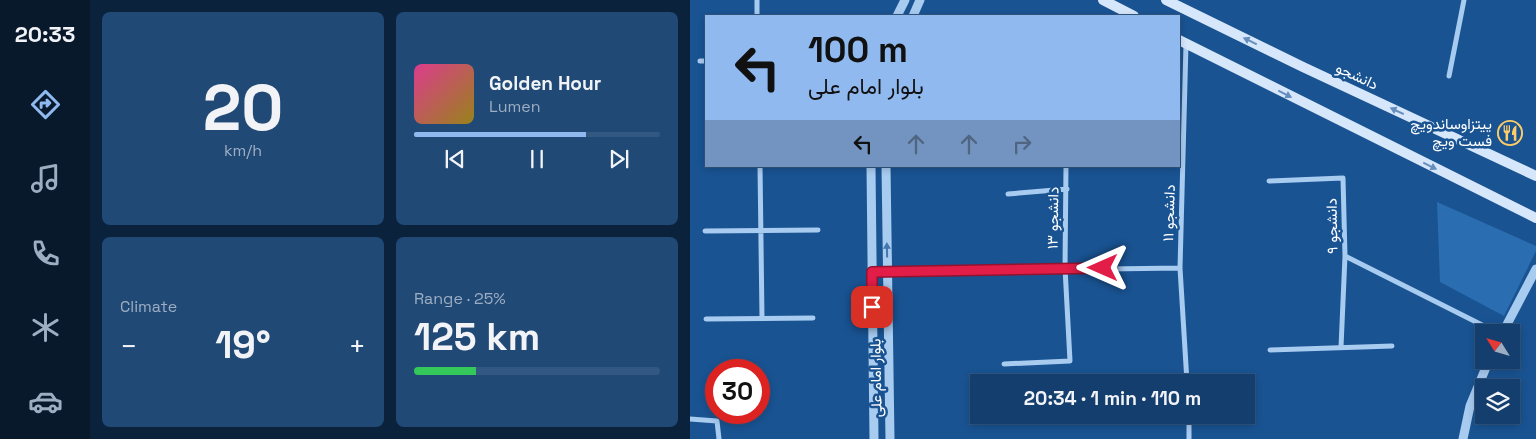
<!DOCTYPE html>
<meta charset="utf-8">
<style>
:root{--surface:#133e6e;--page:#204976;--text:#f1f3f6;--muted:#9daec2;--line:#325781;--accent:#90b9f0}
body{margin:0;font-family:"Space Grotesk",Vazirmatn,sans-serif;background:var(--page);color:var(--text);height:100vh;display:flex;flex-direction:column;font-size:19px;white-space:nowrap}
*{box-sizing:border-box;margin:0}
p{font-size:16px;color:var(--muted)}
.icon{flex:none;width:28px;height:28px;fill:none;stroke:currentColor;stroke-width:2;stroke-linecap:round;stroke-linejoin:round}
.map{position:relative;flex:1;overflow:hidden}
.drawer{display:flex;flex-direction:column;gap:12px;padding:12px;background:#0a223c;width:600px}
.drawer>*{flex:none}
.guide{position:absolute;left:15px;top:15px;width:475px;height:152px;border-radius:0px;box-shadow:0 2px 8px #0003,0 0 0 1px var(--line);background:#90b9f0;color:#111;overflow:hidden}
.needle{width:32px;rotate:307deg}
.fabs{position:absolute;left:785px;top:324px;display:grid;gap:10px}
.fabs a{display:grid;place-items:center;width:45px;height:45px;border-radius:0px;background:var(--surface);box-shadow:0 2px 8px #0003,0 0 0 1px var(--line);font-size:25px}
.speed{position:absolute;left:15px;top:359px;display:flex;gap:10px;font-size:25px;font-weight:700;text-align:center}
.speed>*{display:grid;place-content:center;width:65px;height:65px;border-radius:50%;background:var(--surface);box-shadow:0 2px 8px #0003,0 0 0 1px var(--line);line-height:1}
.speed .limit{border:8px solid #d22;background:#fff;color:#111}
.pin{position:absolute;display:grid;place-items:center;width:42px;height:42px;color:#fff;margin:-21px;border-radius:10px;box-shadow:0 2px 8px #0006}
.me{position:absolute;width:55px;margin:-28px;rotate:270deg;stroke-linejoin:round;filter:drop-shadow(0 0 4px #0008)}
.turn{display:flex;align-items:center;gap:18px;height:105px;padding:0 20px;font-size:22px}
.turn .icon{width:65px;height:65px;stroke-width:2.5}
.turn b{display:block;font-size:35px;line-height:42px}
.lanes{display:flex;align-items:center;height:48px;padding:0 20px;background:#0003;justify-content:center;gap:25px;direction:ltr}
.lanes .off{opacity:.35}
.big{font-size:38px;font-weight:600;line-height:1.1}
.drawer .tile{flex:1;display:flex;flex-direction:column;justify-content:center;gap:8px;min-width:0;padding:0 18px;border-radius:8px;background:var(--page)}
.drawer .dial{align-items:center;gap:0}
.dial b{font-size:65px;line-height:1}
.song{display:flex;align-items:center;gap:15px}
.cover{width:60px;height:60px;border-radius:8px;background:linear-gradient(135deg,hsl(330 70% 55%),hsl(50 70% 35%))}
.played{height:5px;border-radius:2px;background:linear-gradient(90deg,var(--accent) 70%,var(--line) 70%)}
.keys{display:flex;justify-content:space-around;direction:ltr}
.heat{display:flex;justify-content:space-between;align-items:center;font-size:28px;direction:ltr}
.charge{height:8px;border-radius:4px;background:linear-gradient(90deg,#34c759 25%,var(--line) 0)}
.drawer .tiles{flex:1;display:grid;gap:12px;grid-template-columns:repeat(2,1fr)}
.trip{position:absolute;left:280px;top:374px;width:285px;height:50px;border-radius:0px;background:var(--surface);box-shadow:0 2px 8px #0003,0 0 0 1px var(--line);font-weight:600;line-height:50px;text-align:center}
main{display:flex;flex:1;min-height:0}
.tabs{display:flex;flex-direction:column;width:90px;justify-content:space-around;align-items:center;background:#08192c;color:var(--muted)}
.tabs .icon{width:35px;height:35px}
.tabs .current{color:var(--accent)}
.tabs b{font-size:22px;color:var(--text)}
.map>svg:first-child{display:block}
</style>
<main>
<nav class="tabs">
<b>20:33</b>
<svg class="icon current" aria-label="directions" viewBox="0 0 24 24"><path d="M12 3l9 9-9 9-9-9zM9 14v-3h6M13 9l2 2-2 2"/></svg>
<svg class="icon" aria-label="music" viewBox="0 0 24 24"><path d="M9 18V5l10-2v13"/><circle cx="6" cy="18" r="3"/><circle cx="16" cy="16" r="3"/></svg>
<svg class="icon" aria-label="phone" viewBox="0 0 24 24"><path d="M5 4h4l2 5-3 2q2 4 5 5l2-3 5 2v4C11 20 4 13 5 4z"/></svg>
<svg class="icon" aria-label="climate" viewBox="0 0 24 24"><path d="M12 3v18M4 7l16 10M4 17L20 7"/></svg>
<svg class="icon" aria-label="car" viewBox="0 0 24 24"><path d="M5 17H2v-5l4-1 3-4h7l3 4 3 1v5h-3M9 17h6M6 11h13"/><circle cx="7" cy="17" r="2"/><circle cx="17" cy="17" r="2"/></svg>
</nav>
<section class="drawer">
<div class="tiles">
<div class="tile dial"><b>20</b><p>km/h</p></div>
<div class="tile">
<div class="song"><i class="cover"></i><div><b>Golden Hour</b><p>Lumen</p></div></div>
<div class="played"></div>
<div class="keys"><svg class="icon" aria-label="previous" viewBox="0 0 24 24"><path d="M18 5L8 12l10 7zM5 5v14"/></svg><svg class="icon" aria-label="pause" viewBox="0 0 24 24"><path d="M8 5v14M16 5v14"/></svg><svg class="icon" aria-label="next" viewBox="0 0 24 24"><path d="M6 5l10 7-10 7zM19 5v14"/></svg></div>
</div>
<div class="tile"><p>Climate</p>
<div class="heat"><a>−</a><b class="big">19°</b><a>+</a></div>
</div>
<div class="tile"><p>Range · 25%</p><b class="big">125 km</b><div class="charge"></div></div>
</div>
</section>
<div class="map">
<svg width="846" height="439" viewBox="0 0 846 439">
<rect width="100%" height="100%" fill="#195392"/>
<path fill="#2b6db1" d="M747 202 846 246V251L814 316 750 282Z"/>
<g fill="none" stroke-linecap="round" stroke-linejoin="round">
<path stroke="#a8cbf0" stroke-width="5" d="M67 0V16
M496 44 490 268 497 382
M10 61H16
M759 76 774 0
M70 166 72 318
M579 181 653 178 655 256 651 347
M318 194 377 189
M15 231 128 230
M655 256 806 332
M182 272 490 268
M16 319 123 318
M580 350 702 346
M314 364 380 361 375 268 376 166
M499 415V439
M0 419 27 421 29 439"/>
<path stroke="#a8cbf0" stroke-width="9" d="M207 16 215 0
M223 16 230 0
M181 166 184 439
M196 166 200 439
M813 332 846 269
M773 439 780 406 799 360"/>
<path stroke="#d6e7fb" stroke-width="10" d="M413 0 444 16
M476 0 613 67 846 176
M489 40 846 218"/>
</g>
<defs><path id="oneway-solid" d="M-6-.8H1V-3.2L6.5 0L1 3.2V.8H-6Z" transform="scale(1.25)"/></defs>
<g fill="#658ebc">
<use href="#oneway-solid" transform="translate(560 41) rotate(-154)"/>
<use href="#oneway-solid" transform="translate(595 94) rotate(27)"/>
<use href="#oneway-solid" transform="translate(707 111) rotate(-155)"/>
<use href="#oneway-solid" transform="translate(740 166) rotate(26)"/>
</g>
<use fill="#4477ae" href="#oneway-solid" transform="translate(197 250) rotate(-91)"/>
<g fill="none" stroke-linecap="round" stroke-linejoin="round">
<defs>
<path id="route" d="M182 307V272L413 268"/>
</defs>
<use href="#route" stroke="#92132f" stroke-width="12"/>
<use href="#route" stroke="#e11d48" stroke-width="9"/>
</g>
<defs>
<symbol id="restaurant-ring" viewBox="-11 -11 22 22"><circle r="9.5" fill="#195392" stroke="#ffcd67" stroke-width="1.5"/><path d="M-5-6h1v4h1v-4h1v4h1v-4h1v5L-1.5 .5V6h-2V.5L-5-1ZM5-6V6H3V1.5H1.5Q1.5-4 5-6Z" fill="#ffcd67"/></symbol>
</defs>
<g fill-rule="evenodd">
<use href="#restaurant-ring" x="806" y="119" width="28" height="28"/>
</g>
<g text-anchor="middle" stroke-width="5" stroke-linejoin="round" paint-order="stroke">
<g font-size="15" fill="#fff" stroke="#195392">
<text transform="translate(667 76) rotate(25)" y="5">دانشجو</text>
<text transform="translate(479 213) rotate(-88)" y="5">دانشجو ۱۱</text>
<text transform="translate(363 218) rotate(-89)" y="5">دانشجو ۱۳</text>
<text transform="translate(642 226) rotate(-91)" y="5">دانشجو ۹</text>
<text transform="translate(186 378) rotate(-91)" y="5">بلوار امام علی</text>
</g>
<g font-size="15" fill="#fff" stroke="#195392" text-anchor="end">
<text x="802" y="129">پیتزاوساندویچ<tspan x="802" dy="17">فست ویچ</tspan></text>
</g>
</g>
</svg>
<div class="fabs">
<a><svg class="needle" viewBox="-14 -14 28 28"><path d="M0-13l5 13h-10z" fill="#e53935"/><path d="M0 13l5-13h-10z" fill="#9daec2"/></svg></a>
<a><svg class="icon" aria-label="layers" viewBox="0 0 24 24"><path d="M12 4l9 5-9 5-9-5zM3 14l9 5 9-5"/></svg></a>
</div>
<div class="speed"><div class="limit">30</div></div>
<div class="pin" style="left:182px;top:307px;background:#d93025"><svg class="icon" aria-label="arrive" viewBox="0 0 24 24"><path d="M6 21V4h12l-3 4 3 4H6"/></svg></div>
<svg class="me" style="left:413px;top:268px" viewBox="-20 -20 40 40"><path d="M0-17L14 15 0 8-14 15z" fill="#e11d48" stroke="#fff" stroke-width="4"/></svg>
<div class="trip">20:34 · 1 min · 110 m</div>
<div class="guide">
<div class="turn"><svg class="icon" aria-label="left" viewBox="0 0 24 24"><path d="M17 20v-9H6M10 6l-5 5 5 5"/></svg><div><b>100 m</b>بلوار امام علی</div></div>
<div class="lanes"><svg class="icon" aria-label="left" viewBox="0 0 24 24"><path d="M17 20v-9H6M10 6l-5 5 5 5"/></svg><svg class="icon off" aria-label="ahead" viewBox="0 0 24 24"><path d="M12 20V5M6 11l6-6 6 6"/></svg><svg class="icon off" aria-label="ahead" viewBox="0 0 24 24"><path d="M12 20V5M6 11l6-6 6 6"/></svg><svg class="icon off" aria-label="right" viewBox="0 0 24 24"><path d="M7 20v-9h11M14 6l5 5-5 5"/></svg></div>
</div>
</div>
</main>
